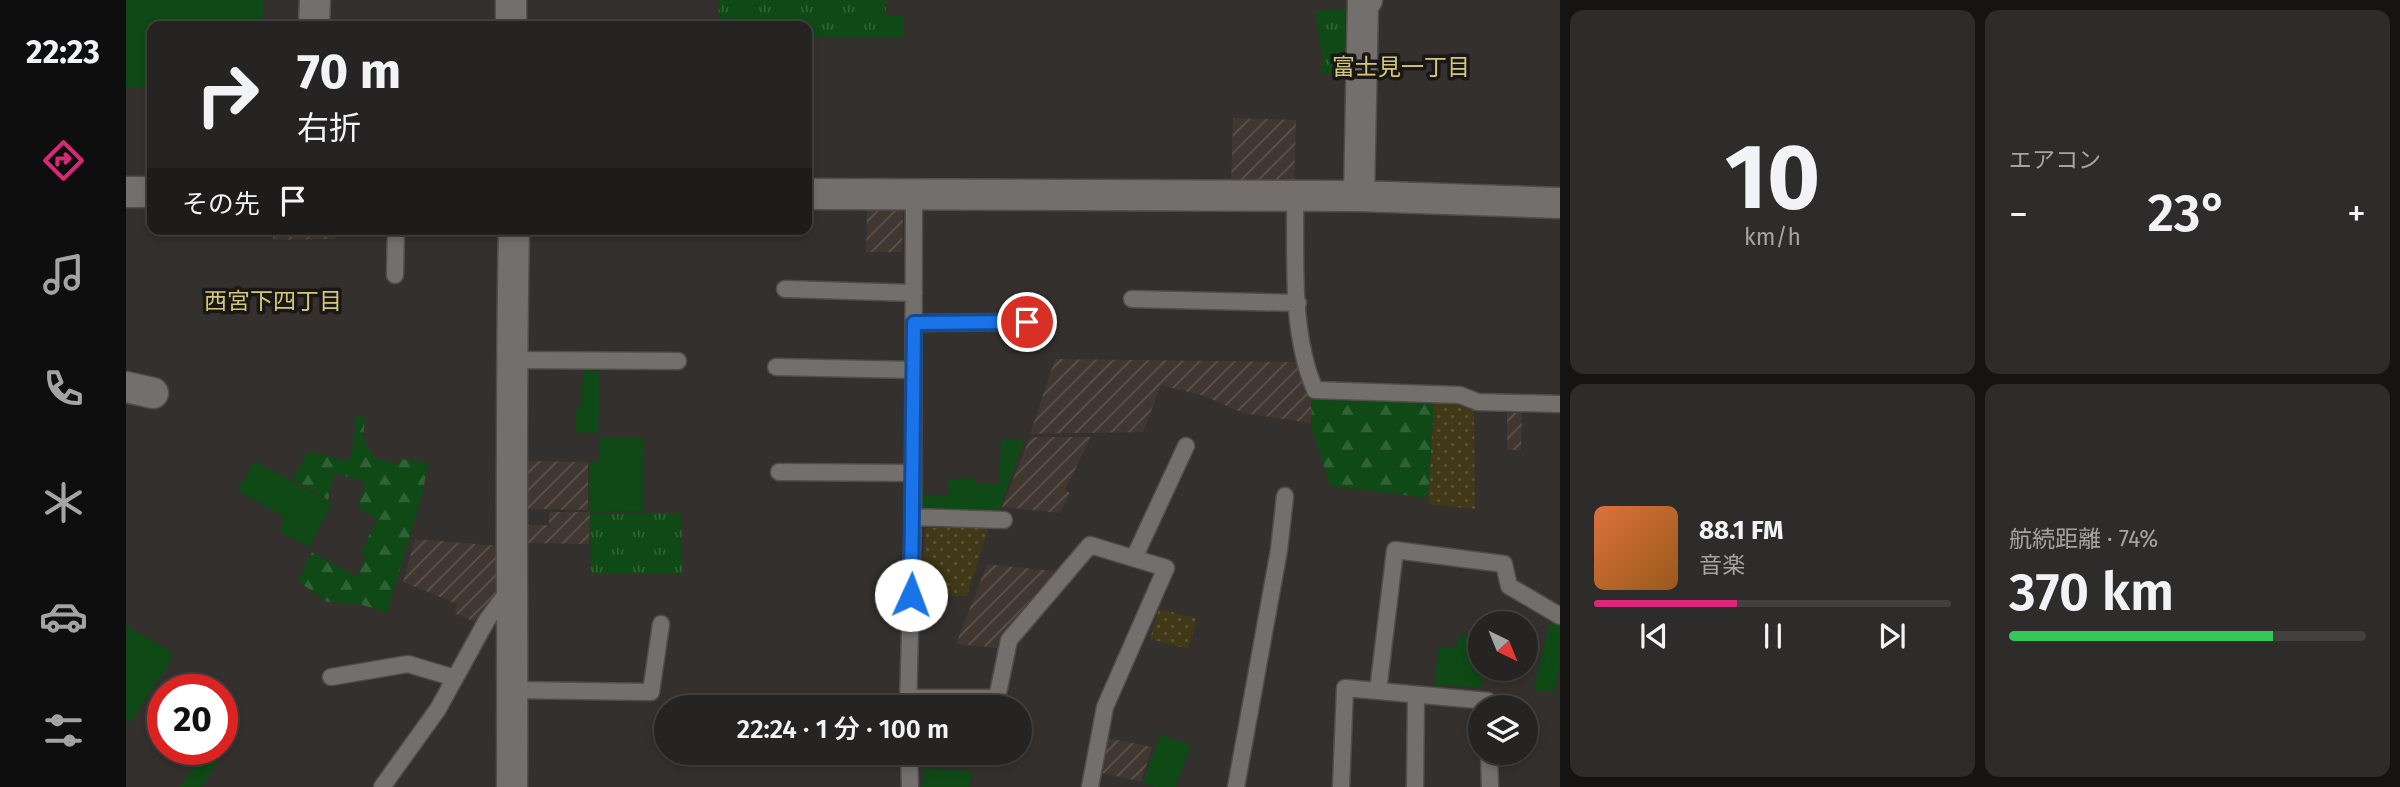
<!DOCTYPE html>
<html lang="ja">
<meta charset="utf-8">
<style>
:root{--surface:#262422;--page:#2e2c2a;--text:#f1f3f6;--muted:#a4a4a5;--line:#424140;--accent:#db2777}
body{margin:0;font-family:"Fira Sans","Noto Sans JP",sans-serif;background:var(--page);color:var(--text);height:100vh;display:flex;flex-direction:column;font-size:26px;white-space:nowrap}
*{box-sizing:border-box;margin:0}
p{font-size:23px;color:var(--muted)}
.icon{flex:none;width:38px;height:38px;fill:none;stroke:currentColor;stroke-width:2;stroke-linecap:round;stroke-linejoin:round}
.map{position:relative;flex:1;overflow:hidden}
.drawer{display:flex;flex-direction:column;gap:10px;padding:10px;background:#151413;width:840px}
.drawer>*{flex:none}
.hud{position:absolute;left:21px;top:21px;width:665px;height:214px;border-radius:14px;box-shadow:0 4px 10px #0003,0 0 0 2px var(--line);background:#262422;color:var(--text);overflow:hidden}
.needle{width:46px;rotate:137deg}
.fabs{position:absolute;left:1342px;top:611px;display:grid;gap:14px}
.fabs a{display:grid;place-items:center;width:70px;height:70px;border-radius:50%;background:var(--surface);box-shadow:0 4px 10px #0003,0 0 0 2px var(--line);font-size:35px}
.speed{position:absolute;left:21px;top:674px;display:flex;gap:14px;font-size:35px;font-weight:700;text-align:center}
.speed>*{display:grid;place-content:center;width:91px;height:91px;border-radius:50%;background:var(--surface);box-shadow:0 4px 10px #0003,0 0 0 2px var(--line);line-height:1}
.speed .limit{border:10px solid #d22;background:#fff;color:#111}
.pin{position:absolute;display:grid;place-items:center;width:60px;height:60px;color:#fff;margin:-30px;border:4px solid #fff;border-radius:50%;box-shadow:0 2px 7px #0007}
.me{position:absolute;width:77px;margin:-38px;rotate:2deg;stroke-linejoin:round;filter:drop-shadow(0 0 5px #0008)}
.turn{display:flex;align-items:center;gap:24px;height:147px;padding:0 35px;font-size:32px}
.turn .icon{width:91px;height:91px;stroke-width:2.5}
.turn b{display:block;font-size:49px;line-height:60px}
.then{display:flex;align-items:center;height:66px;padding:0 35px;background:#0003;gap:14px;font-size:26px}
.big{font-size:52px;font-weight:600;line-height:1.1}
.drawer .card{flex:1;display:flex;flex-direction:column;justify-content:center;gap:10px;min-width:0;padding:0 24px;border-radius:14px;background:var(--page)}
.drawer .dial{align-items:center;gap:0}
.dial b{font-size:91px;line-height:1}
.song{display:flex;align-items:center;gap:21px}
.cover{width:84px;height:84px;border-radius:10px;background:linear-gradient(135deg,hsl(20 70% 55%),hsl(30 70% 35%))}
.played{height:7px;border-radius:4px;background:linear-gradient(90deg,var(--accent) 40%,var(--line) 40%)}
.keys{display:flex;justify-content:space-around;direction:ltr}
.heat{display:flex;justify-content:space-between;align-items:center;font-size:38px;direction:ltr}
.charge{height:10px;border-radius:5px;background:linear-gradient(90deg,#34c759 74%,var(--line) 0)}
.drawer .tiles{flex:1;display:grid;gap:10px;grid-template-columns:repeat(2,1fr)}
.trip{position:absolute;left:528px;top:695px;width:378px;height:70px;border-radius:35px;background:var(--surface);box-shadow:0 4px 10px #0003,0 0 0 2px var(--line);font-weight:600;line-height:70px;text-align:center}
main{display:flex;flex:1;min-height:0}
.tab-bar{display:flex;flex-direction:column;width:126px;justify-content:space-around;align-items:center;background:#0f0e0e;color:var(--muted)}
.tab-bar .icon{width:49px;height:49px}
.tab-bar .active{color:var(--accent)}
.tab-bar b{font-size:32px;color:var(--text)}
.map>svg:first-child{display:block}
</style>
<main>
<nav class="tab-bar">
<b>22:23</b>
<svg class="icon active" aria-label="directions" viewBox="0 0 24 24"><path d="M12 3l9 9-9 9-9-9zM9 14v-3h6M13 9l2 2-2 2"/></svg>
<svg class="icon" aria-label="music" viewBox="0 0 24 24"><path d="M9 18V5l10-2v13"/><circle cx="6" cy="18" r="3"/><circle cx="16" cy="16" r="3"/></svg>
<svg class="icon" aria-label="phone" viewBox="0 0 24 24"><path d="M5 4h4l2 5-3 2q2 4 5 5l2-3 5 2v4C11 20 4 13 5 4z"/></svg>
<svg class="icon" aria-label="climate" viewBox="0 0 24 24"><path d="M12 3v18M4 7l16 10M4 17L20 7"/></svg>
<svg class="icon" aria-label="car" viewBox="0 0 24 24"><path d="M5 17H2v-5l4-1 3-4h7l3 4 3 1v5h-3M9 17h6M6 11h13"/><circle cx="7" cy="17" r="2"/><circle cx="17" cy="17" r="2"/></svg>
<svg class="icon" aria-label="filters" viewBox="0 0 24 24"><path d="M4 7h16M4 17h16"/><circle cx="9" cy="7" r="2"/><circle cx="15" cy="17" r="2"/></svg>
</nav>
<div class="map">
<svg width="1434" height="787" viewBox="0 0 1434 787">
<defs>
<pattern id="industrial-furrows" width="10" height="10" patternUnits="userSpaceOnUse" patternTransform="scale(1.75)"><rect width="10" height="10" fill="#403731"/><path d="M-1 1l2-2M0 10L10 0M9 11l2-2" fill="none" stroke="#5b534e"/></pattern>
<pattern id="grass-tufts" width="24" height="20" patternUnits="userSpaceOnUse" patternTransform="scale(1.75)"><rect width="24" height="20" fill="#0f4916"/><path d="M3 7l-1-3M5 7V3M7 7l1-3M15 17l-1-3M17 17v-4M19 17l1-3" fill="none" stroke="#316237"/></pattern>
<pattern id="forest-firs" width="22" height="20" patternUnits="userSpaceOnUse" patternTransform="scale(1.75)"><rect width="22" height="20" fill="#0f4916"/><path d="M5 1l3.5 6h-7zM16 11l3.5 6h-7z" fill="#316237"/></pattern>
<pattern id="sand-dots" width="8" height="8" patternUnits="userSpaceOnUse" patternTransform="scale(1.75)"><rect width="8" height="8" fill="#403817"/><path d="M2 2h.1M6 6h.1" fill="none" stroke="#5b5438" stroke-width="1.8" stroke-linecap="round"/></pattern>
</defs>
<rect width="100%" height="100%" fill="#33302d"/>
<path fill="url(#industrial-furrows)" d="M1107 118 1170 120 1168 187 1105 185Z
M741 210 777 211 776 252H740Z
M147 229H208V239L147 240Z
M929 359 1174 362 1185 396V423L1117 413 1078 396 1035 385 1017 432 904 434Z
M1381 413H1396L1395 450H1381Z
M904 437H965L939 490 944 493 934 513 876 507Z
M398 461 462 462V510L397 509Z
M423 512H464L463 544 398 543V525H423Z
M289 539 375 546 376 585 351 623 328 613 331 604 277 582Z
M861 564 929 571 874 635 871 648 830 644Z
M981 738 1026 747 1015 782 973 772Z"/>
<path fill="url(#grass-tufts)" d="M593 0H760V15L778 16V38H681V26H592Z
M1223 9V72L1193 74 1197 63 1189 11Z
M556 513V573L465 574 464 514Z"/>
<path fill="url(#forest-firs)" d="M1185 396 1308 402 1302 498 1204 486 1186 429Z
M231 413 239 419 237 439 248 458 273 464 275 459 302 462 297 491 261 613 234 604 201 602 172 581 186 552 231 577 240 557 234 553 251 520 231 506 240 482 208 473 202 500 167 479 182 451 221 461 226 452Z
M96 732 107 737 76 787H54L79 749H96Z"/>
<path fill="url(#sand-dots)" d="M1308 402 1338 405 1348 410 1349 509 1302 504Z
M800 528H863L841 596H795Z
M1033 609 1071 618 1062 649 1024 639Z"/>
<path fill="#0f4916" d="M0 0H138L135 26H26V87L0 88Z
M457 370 474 371 472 433 449 432 450 408H455Z
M473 437H518L517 511 464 512V462L474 461Z
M875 439H898L873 512 796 509V494L823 496 822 479 850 478V484L873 483Z
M128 461 206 503 183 547 153 531 159 517 112 491Z
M1424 620 1434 626V664L1428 692 1407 690Z
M0 625 46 652 43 657 46 659 4 723 0 720Z
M1339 632 1354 635V668L1357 669 1355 688 1308 685 1313 646 1330 648 1332 636 1338 637Z
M1034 734 1065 745 1050 787H1029L1017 783Z
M798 768 845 771 844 787H796Z"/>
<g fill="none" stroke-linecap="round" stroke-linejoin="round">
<defs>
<path id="lane" d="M1169 196C1170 258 1164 332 1189 390L1334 395 1352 402 1434 404
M269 275 270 229
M659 289 788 293
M1006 299 1172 303
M788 323 901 322
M385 360 552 361
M650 367 787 370
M653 472 787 473
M787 517 878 520
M1008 558 1060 446
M205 677 282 664 329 678
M386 690 525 692 535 624
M1252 691 1269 550 1378 564 1383 586 1434 616
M782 698H871L883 640 964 545 1040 568 979 707 964 787
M782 707 787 517 788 194
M783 752 784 787
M1363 752 1364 787
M256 787 312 709 361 620 383 590
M1110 787 1153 550 1159 496
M1215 787 1219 688 1362 701 1363 707
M1289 787 1290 695"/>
<path id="street" d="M188 26 189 0
M385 26V0
M0 192H26
M681 194 1233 196 1434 203
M1233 196 1237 1 1241 0
M0 387 27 393
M386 787C387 601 384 415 388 229"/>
</defs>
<use href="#lane" stroke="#504d4b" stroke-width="19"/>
<use href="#street" stroke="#504d4b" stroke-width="33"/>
<use href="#lane" stroke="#736f6c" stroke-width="16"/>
<use href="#street" stroke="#736f6c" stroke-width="30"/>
</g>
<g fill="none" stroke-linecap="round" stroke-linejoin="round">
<defs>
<path id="route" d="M785 595 788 323 901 322"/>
</defs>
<use href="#route" stroke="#114b97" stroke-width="18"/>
<use href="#route" stroke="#1a73e8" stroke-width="12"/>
</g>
<g text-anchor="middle" stroke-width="7" stroke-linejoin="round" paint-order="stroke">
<g font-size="23" fill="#d5c779" stroke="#1a1817">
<text x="1275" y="75">富士見一丁目</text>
<text x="147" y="309">西宮下四丁目</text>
</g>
</g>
</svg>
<div class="fabs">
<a><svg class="needle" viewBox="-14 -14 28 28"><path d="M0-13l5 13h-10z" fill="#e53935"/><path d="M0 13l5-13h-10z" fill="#a4a4a5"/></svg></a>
<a><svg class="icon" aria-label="layers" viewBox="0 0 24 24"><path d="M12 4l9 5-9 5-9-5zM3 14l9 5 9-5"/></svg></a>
</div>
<div class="speed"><div class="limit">20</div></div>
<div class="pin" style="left:901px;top:322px;background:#d93025"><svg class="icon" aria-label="arrive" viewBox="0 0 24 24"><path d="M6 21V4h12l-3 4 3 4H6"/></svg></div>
<svg class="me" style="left:785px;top:595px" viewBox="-20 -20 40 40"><circle r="19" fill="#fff"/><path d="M0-13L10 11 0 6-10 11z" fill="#1a73e8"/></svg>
<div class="trip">22:24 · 1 分 · 100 m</div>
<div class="hud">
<div class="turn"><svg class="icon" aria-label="right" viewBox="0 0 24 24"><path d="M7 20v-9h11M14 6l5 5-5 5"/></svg><div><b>70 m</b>右折</div></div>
<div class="then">その先<svg class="icon" aria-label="arrive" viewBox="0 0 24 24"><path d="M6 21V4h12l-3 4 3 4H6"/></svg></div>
</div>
</div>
<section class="drawer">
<div class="tiles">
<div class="card dial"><b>10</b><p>km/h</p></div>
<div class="card"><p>エアコン</p>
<div class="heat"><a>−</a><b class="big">23°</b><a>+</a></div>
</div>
<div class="card">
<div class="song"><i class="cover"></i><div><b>88.1 FM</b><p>音楽</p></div></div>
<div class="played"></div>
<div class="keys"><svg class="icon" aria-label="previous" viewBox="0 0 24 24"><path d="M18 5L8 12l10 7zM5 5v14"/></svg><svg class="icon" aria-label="pause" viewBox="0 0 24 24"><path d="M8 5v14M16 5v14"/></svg><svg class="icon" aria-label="next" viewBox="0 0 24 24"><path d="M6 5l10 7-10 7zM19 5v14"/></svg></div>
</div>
<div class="card"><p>航続距離 · 74%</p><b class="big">370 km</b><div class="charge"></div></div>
</div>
</section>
</main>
